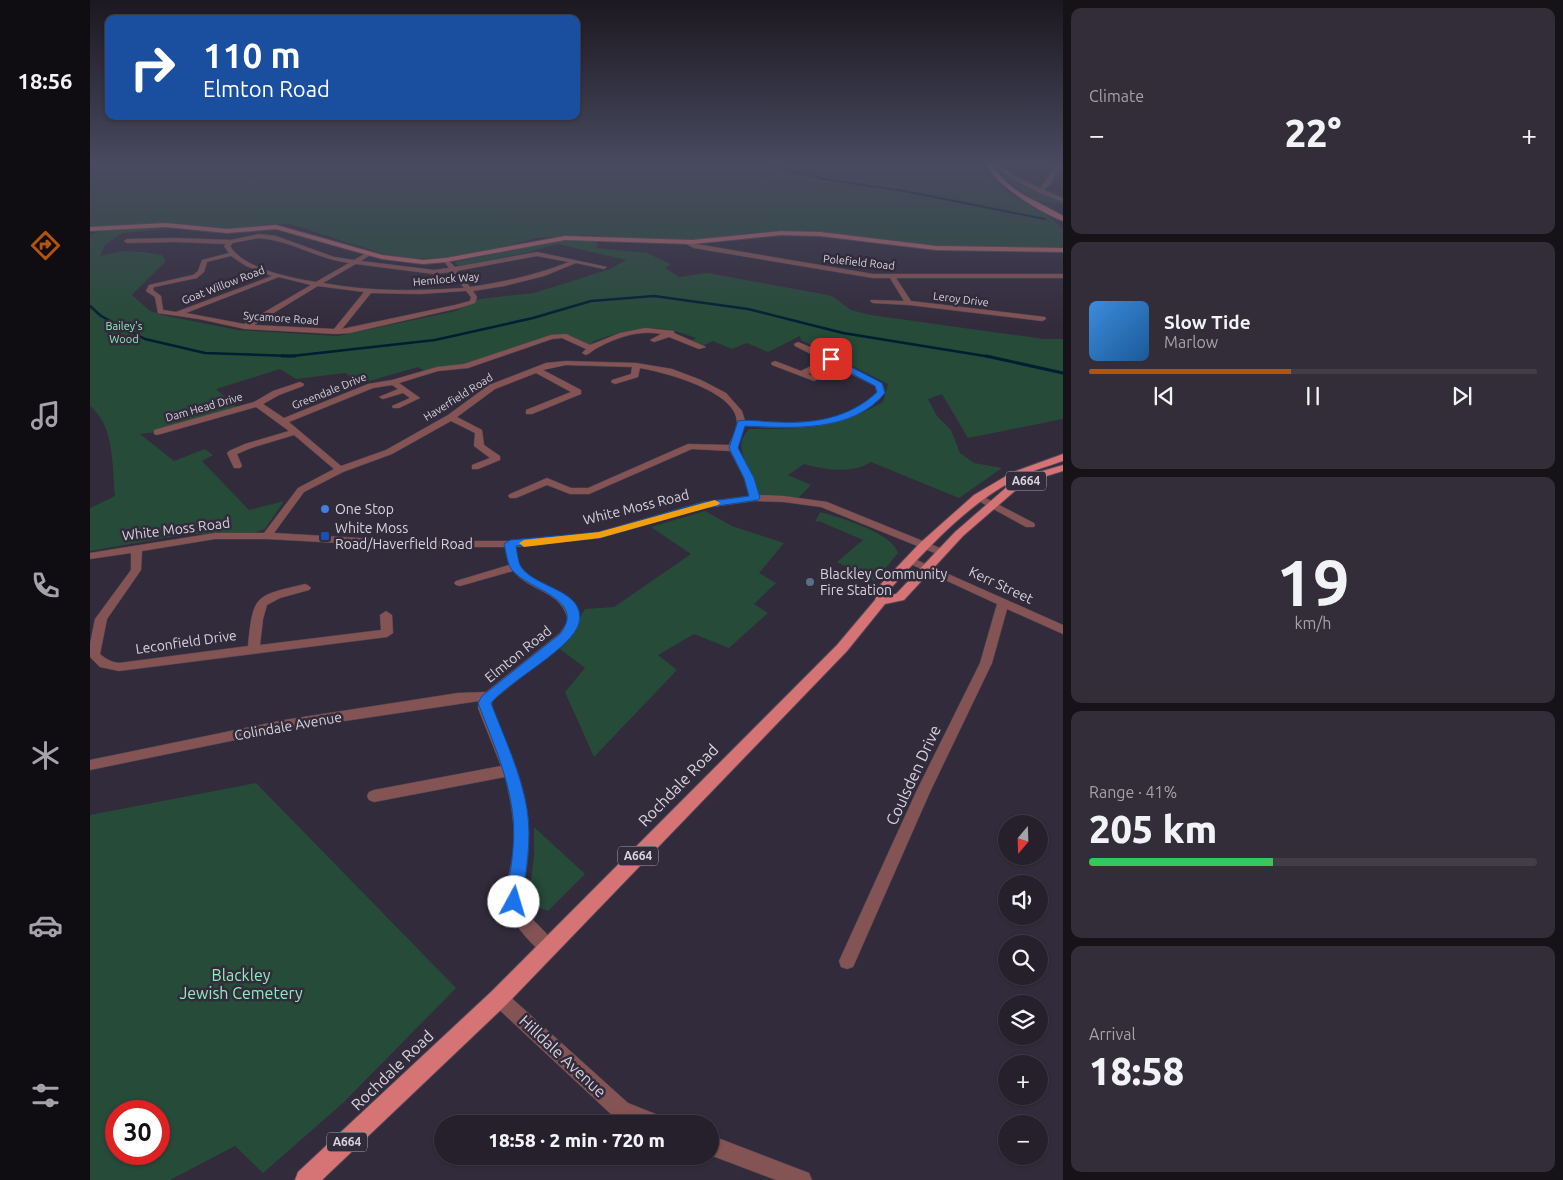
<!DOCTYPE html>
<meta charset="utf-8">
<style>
:root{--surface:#26202c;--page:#322d38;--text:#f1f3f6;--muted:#a4a3a9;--line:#423e48;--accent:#b45309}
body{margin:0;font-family:Ubuntu,sans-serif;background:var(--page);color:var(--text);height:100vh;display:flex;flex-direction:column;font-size:19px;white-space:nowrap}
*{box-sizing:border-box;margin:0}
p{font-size:16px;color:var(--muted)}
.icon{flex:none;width:28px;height:28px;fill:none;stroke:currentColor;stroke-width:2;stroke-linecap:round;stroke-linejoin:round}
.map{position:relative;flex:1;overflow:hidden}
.sheet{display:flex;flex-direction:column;gap:8px;padding:8px;background:#151218;width:500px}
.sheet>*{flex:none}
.hud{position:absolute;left:15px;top:15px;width:475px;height:105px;border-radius:10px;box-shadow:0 1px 4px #0004,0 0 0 1px var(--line);background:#1a4fa0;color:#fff;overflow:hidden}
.needle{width:32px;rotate:199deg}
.tools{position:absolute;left:908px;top:815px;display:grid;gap:10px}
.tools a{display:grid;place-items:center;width:50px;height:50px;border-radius:50%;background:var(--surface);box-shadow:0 1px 4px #0004,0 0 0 1px var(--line);font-size:25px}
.speed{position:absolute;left:15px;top:1100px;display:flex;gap:10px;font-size:25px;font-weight:700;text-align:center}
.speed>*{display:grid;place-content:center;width:65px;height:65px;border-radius:50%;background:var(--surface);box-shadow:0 1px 4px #0004,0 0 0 1px var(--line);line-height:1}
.speed .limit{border:8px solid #d22;background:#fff;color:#111}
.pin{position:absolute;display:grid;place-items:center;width:42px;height:42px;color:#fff;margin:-21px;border-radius:10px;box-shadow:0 2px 8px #0006}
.me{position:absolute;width:55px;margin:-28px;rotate:6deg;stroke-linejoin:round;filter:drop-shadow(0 0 4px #0008)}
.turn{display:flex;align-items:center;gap:18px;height:105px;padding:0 15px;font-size:22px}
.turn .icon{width:65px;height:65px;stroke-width:2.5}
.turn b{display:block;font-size:35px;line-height:42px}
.big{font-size:38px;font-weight:800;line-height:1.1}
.sheet .widget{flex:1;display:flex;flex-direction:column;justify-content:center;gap:8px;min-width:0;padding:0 18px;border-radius:10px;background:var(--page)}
.sheet .dial{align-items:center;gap:0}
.dial b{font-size:65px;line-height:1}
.song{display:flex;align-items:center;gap:15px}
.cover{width:60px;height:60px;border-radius:8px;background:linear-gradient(135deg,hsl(210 70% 55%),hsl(210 70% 35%))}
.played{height:5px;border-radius:2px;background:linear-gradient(90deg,var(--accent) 45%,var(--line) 45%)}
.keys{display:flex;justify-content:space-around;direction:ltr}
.heat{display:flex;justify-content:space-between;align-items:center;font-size:28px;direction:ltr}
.charge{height:8px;border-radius:4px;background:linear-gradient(90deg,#34c759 41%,var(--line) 0)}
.trip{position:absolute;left:344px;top:1115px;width:285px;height:50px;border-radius:25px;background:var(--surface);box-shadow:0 1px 4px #0004,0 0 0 1px var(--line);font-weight:800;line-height:50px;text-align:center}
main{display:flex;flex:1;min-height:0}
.tab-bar{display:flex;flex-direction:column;width:90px;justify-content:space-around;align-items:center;background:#0f0d12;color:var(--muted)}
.tab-bar .icon{width:35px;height:35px}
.tab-bar .current{color:var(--accent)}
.tab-bar b{font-size:22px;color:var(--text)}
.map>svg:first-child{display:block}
</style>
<main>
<nav class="tab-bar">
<b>18:56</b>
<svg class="icon current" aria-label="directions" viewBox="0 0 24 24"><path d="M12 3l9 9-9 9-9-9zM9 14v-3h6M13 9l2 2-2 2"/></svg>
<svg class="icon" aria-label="music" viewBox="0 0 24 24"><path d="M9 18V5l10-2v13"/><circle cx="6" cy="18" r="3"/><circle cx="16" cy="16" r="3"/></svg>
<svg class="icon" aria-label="phone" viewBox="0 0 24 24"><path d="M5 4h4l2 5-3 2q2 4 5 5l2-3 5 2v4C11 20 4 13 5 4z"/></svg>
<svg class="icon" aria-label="climate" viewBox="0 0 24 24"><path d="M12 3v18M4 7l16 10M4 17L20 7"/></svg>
<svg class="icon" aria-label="car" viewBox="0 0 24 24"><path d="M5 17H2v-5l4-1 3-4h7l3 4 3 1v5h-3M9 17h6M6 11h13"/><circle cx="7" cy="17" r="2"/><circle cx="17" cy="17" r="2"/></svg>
<svg class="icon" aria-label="filters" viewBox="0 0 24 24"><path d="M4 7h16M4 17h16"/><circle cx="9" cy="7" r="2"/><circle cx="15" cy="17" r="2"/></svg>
</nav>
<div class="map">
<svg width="973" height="1180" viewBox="0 0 973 1180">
<rect width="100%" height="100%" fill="#322b3b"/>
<path fill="#264b38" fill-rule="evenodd" d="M0 163H895L894 166C907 190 929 198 952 212 959 216 966 223 973 229V248L850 246 738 233 667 232 595 241 493 235 447 238 391 252 355 258 324 259 294 254 200 224H178L145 229 76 222 7 228 0 227Z
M906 168 943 190 973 201V205L945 200 915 179Z
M32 229H81L32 233 15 245 10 256 33 251 53 252 72 255 76 261 42 295 60 311 77 316 148 330 248 336 366 311 389 299 444 293 520 269 536 260 468 244 435 253 368 266 365 262 476 240H508L507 248 557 253 580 264 575 268 589 277 617 273 727 293 742 296 761 310 781 315 954 339H973V419L878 438 852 394 838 399 847 416 861 430 870 453 884 463 912 468 869 498 781 462C763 474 735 470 714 464L698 475 721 485 707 499 667 496C666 489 666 482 663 476 656 460 643 446 659 429 714 429 744 430 793 402L798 384 711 340 710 336 678 352 657 343 642 349 623 341 612 346 601 341 606 338C566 322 542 327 502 342L503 344 499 346 467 335 376 365 335 371 328 367 272 383 255 373 206 379 190 369 126 389 149 409 67 432 50 434 84 461 115 449 123 455 112 461 159 510 194 501 175 529 161 534H97L0 551V508L25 496C22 467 25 426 0 406V235L8 232Z
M615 511 642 526 694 543 669 573 686 583 664 604 678 613 639 648 604 634 568 655 587 670 504 757 475 692 495 668 470 649 495 609 524 607 601 554 561 527Z
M730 512C749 517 803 533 808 553L785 581 747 562 773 540 729 521 725 522Z
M166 783 366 988 253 1103 173 1173 145 1146 80 1180H0V815ZM26 1111H69V1154H26Z
M444 827 495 874 458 911 443 905 439 898 444 856Z"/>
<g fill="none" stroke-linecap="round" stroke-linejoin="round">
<path stroke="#021e32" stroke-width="2" d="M673 163 739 180 814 191 955 219"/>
<path stroke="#021e32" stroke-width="2.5" d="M0 306 11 316 55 339 115 353 202 356 345 340 443 318 501 301 564 296 658 309 753 333 901 357"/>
<path stroke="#021e32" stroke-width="3" d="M192 356H205
M896 356 973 373"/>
<defs>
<path id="street" d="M898 163 908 164 928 178 950 188 965 167 941 163 967 164 972 163 961 183 954 190 973 198V202L948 192 924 180 905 166 897 165Z
M169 234 186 236 244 257 264 260 278 252 280 253V255L271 261 344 270 359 268 353 260 356 258 365 267 447 252 517 267 514 269 486 263 454 276 414 286 383 291 387 297 385 303 369 308 260 333 246 334 155 329 109 319 68 313 65 297 56 291 59 285 103 275 108 271 112 260 139 253 134 246 136 244 86 242 37 243 34 241 37 239 86 238 141 240ZM169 238C200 240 227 259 259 263L226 282C201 278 154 269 140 246L143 243ZM141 256 156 266 182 276 86 312 73 310 71 296 63 290 64 287 107 278 114 272 117 262ZM447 256 479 262C446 275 414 282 380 287L367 271ZM266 264 344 274 362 272 374 288C327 291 280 292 233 283ZM189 277 221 285 154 324 96 313ZM228 286 274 292 244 329 164 325ZM376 291 381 297 380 301 365 305 252 329 281 293 330 294Z
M596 240 606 244 783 274H973V278H806L821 301 955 317 956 319 952 321 819 305 783 303 780 301 781 300 814 301 800 278H783L604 248 594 243 593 242Z
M555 328 584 331V333L616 347 609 349 579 337 564 342 560 340 571 334C550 330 528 337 509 347 504 349 501 353 496 355L492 353 496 349 472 338 462 339 378 368 348 371 309 383 330 398 309 408H303L302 406 320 398 313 393 293 399 289 397 308 389 302 385 283 388 199 422 251 466 296 450 358 415 399 385 456 363 476 361 546 363 582 369 611 380 636 393 652 411 655 421C701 424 751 427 787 393L785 386 739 363 718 374 728 379 724 381 682 365 681 363 685 361 711 371 733 360 705 346 704 344 708 342 744 357 745 359 793 385 795 393C762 433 701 429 654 426L648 448 664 478 669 495 694 496 737 502 855 550 856 552 855 554H847L731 507 694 502 665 501 614 508 509 538 426 547C427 553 427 561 430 567 447 592 483 583 490 621L478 639 402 701V708C415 741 432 774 437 810 442 840 436 872 432 902 438 921 459 930 466 948L464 954 458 956C444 950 418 918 416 903 415 889 421 867 423 853 426 827 421 802 415 777L284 802 279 800 277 796 279 792 284 790 411 766 388 708 389 701 194 730 0 770V760L194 720 368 693 396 692 470 633 478 621C473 591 440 592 423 571L370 586 366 585 364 583 366 581 419 565 415 547H321L177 539H125L52 551 51 570 17 619 10 654C16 659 21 662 29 663L158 646C163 594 165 596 215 584L219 586 221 588 219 590 190 598 177 605 173 619 170 645 291 630 290 615 296 611 302 615 303 633 297 637 29 671 10 667 0 657V644L5 619 41 570V553L0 559V553L125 533H174L208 488 244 469 204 435 161 448 147 454 152 466 150 468H144L137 453 139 451 155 444 199 431 166 407 67 435 64 434V430L164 402 183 391 210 382 214 384 213 386 189 395 173 404 194 418 278 384 302 380 347 367 374 364 461 335 476 334 500 345 530 333ZM476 365 542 367 541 374 522 380 521 382 525 384 548 377 550 368C573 372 648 391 647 423 646 430 642 438 639 445L598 444 498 488H481L457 478 420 494 418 496 420 498H426L457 485 480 494H499L602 449 640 451 654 478 659 496 613 502 508 532 433 541H321L184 533 214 492 253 472 302 454 361 421 385 433 384 446 400 458 382 465V469H388L410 460V456L394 445 392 430 367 417 405 389 446 373 481 392 436 410V414H442L491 394V390L453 370Z
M888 494 944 523 945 525 944 527H936L885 499 883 497Z
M820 557 973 625V634L917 609 902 663 840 792 763 967 757 969 751 967 749 961 826 792 890 663 907 604 816 562 815 560 816 558Z
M409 989 415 992 538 1103 573 1117 576 1124H541L524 1117 403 1004 400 998 403 992Z
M620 1135 719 1173 722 1180H686L620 1155Z"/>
<path id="secondary" d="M76 223 137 229 186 225 292 255 333 260 356 258 475 236 602 240 691 231 730 232 846 246 973 248V252L846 250 730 236 691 235 602 244 475 240 356 262 333 264 292 259 186 229 137 233 76 227 0 231V227Z"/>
<path id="primary" d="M896 163H902C914 191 949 201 973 216V221C950 212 906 186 896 163Z
M973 454V461C959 466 943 470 930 477 878 503 839 547 800 589L799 595 806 594 865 532 918 486 942 474 973 465V471L950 478 926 490 873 536 814 600 795 604 757 651 416 1005 232 1180H205L208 1172 402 991 747 645 785 600 790 585 830 543 884 495 923 472Z"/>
</defs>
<use href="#street" stroke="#4c4655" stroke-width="1"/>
<use href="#secondary" stroke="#4c4655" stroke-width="2"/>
<use href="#primary" stroke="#4c4655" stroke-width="2"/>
<use href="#street" fill="#845353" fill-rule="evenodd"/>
<use href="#secondary" fill="#b26566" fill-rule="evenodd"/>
<use href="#primary" fill="#d67375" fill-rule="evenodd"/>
</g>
<linearGradient id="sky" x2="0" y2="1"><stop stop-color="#1c1820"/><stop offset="0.5" stop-color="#494a60"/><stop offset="1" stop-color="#494a60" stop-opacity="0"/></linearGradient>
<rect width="973" height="328" fill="url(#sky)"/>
<path fill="#1a73e8" stroke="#114b97" d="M738 358H744L792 383 795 393C762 433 702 428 655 426L648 448 664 478 670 498 668 500 614 508 510 538 426 546C427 552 428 560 430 565 442 588 497 589 489 623 483 648 419 681 401 703 414 737 431 773 437 809 442 840 436 871 432 902L429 907 424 909 418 907 416 902C420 871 427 840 422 809 417 773 401 737 388 703L392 696 470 634C497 599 440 591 422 570 417 564 416 551 414 544L420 540 509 532 614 502 659 496 654 478 639 448 648 421C660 419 674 422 687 422 723 424 760 418 787 392L785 386 738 361Z"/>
<path fill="#f59e0b" d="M625 500 630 503 628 505 510 538 434 547 429 543 434 540 509 532Z"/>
<circle fill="#3f7fe0" stroke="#322b3b" stroke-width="2" cx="235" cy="509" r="5"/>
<rect fill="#1a4fb4" stroke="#322b3b" stroke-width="2" x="230" y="531" width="10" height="10" rx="2.5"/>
<circle fill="#5c6f8a" stroke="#322b3b" stroke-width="2" cx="720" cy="582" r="5"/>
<g text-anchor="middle" stroke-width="5" stroke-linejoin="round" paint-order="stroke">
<g font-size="11" fill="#d7d3de" stroke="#322b3b">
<text transform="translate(769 262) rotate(6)" y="4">Polefield Road</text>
<text transform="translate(356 279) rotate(-5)" y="4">Hemlock Way</text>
<text transform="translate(133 285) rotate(-21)" y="4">Goat Willow Road</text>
<text transform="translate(871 299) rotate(7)" y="4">Leroy Drive</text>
<text transform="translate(191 318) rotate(4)" y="4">Sycamore Road</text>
<text transform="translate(239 391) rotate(-22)" y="4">Greendale Drive</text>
<text transform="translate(368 397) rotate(-32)" y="4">Haverfield Road</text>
<text transform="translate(114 407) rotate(-16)" y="4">Dam Head Drive</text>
</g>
<g font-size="11" fill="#8eedbb" stroke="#322b3b">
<text x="34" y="330">Bailey's<tspan x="34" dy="13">Wood</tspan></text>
</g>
<g fill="#322b3b" stroke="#a6a1ad" stroke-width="1">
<rect x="916" y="471.5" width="40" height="19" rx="4"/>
<rect x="528" y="846.5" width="40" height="19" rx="4"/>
<rect x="237" y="1132.5" width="40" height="19" rx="4"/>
</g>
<g font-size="12" font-weight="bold" fill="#d7d3de">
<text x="936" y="485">A664</text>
<text x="548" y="860">A664</text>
<text x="257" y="1146">A664</text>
</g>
<g font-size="14" fill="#d7d3de" stroke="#322b3b">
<text transform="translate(546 507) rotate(-14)" y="5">White Moss Road</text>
<text transform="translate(86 529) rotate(-7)" y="5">White Moss Road</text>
<text transform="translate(911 585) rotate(25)" y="5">Kerr Street</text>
<text transform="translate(96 642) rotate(-8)" y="5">Leconfield Drive</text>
<text transform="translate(428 654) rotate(-39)" y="5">Elmton Road</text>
<text transform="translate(198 726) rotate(-10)" y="5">Colindale Avenue</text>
</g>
<g font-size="14" fill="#d7d3de" stroke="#322b3b" text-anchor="start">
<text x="245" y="514">One Stop</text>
<text x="245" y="533">White Moss<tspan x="245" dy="16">Road/Haverfield Road</tspan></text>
<text x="730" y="579">Blackley Community<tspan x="730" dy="16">Fire Station</tspan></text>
</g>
<g font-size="16" fill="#d7d3de" stroke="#322b3b">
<text transform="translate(823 775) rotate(-65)" y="6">Coulsden Drive</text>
<text transform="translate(588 785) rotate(-46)" y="6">Rochdale Road</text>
<text transform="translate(473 1056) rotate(43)" y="6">Hilldale Avenue</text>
<text transform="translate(302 1070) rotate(-44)" y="6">Rochdale Road</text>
</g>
<g font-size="16" fill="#8eedbb" stroke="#322b3b">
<text x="151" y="981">Blackley<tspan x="151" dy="18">Jewish Cemetery</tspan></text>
</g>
</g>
</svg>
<div class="tools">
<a><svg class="needle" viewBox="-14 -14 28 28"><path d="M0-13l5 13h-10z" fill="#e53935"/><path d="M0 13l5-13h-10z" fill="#a4a3a9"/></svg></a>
<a><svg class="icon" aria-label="sound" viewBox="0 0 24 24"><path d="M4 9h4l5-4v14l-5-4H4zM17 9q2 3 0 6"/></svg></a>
<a><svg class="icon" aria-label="search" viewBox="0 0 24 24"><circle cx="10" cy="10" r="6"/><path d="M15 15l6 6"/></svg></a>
<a><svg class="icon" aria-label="layers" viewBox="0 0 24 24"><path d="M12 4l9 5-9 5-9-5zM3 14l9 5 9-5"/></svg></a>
<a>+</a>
<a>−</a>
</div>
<div class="speed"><div class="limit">30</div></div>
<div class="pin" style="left:741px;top:359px;background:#d93025"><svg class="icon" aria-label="arrive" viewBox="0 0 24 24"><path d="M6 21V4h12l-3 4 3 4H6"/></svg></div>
<svg class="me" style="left:424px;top:902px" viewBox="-20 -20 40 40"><circle r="19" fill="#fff"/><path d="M0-13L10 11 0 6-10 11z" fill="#1a73e8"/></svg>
<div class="trip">18:58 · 2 min · 720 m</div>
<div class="hud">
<div class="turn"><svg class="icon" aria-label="right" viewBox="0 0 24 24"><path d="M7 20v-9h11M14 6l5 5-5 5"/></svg><div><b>110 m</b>Elmton Road</div></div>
</div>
</div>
<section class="sheet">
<div class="widget"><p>Climate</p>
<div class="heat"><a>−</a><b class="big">22°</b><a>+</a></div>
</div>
<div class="widget">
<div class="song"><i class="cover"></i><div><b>Slow Tide</b><p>Marlow</p></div></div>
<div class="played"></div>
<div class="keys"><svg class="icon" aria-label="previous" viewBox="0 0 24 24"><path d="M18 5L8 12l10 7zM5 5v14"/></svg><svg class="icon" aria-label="pause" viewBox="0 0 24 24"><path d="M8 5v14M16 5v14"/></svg><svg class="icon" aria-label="next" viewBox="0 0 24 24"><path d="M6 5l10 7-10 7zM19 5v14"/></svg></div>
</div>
<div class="widget dial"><b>19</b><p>km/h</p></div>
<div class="widget"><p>Range · 41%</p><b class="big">205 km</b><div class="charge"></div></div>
<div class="widget"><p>Arrival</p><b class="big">18:58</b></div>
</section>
</main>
